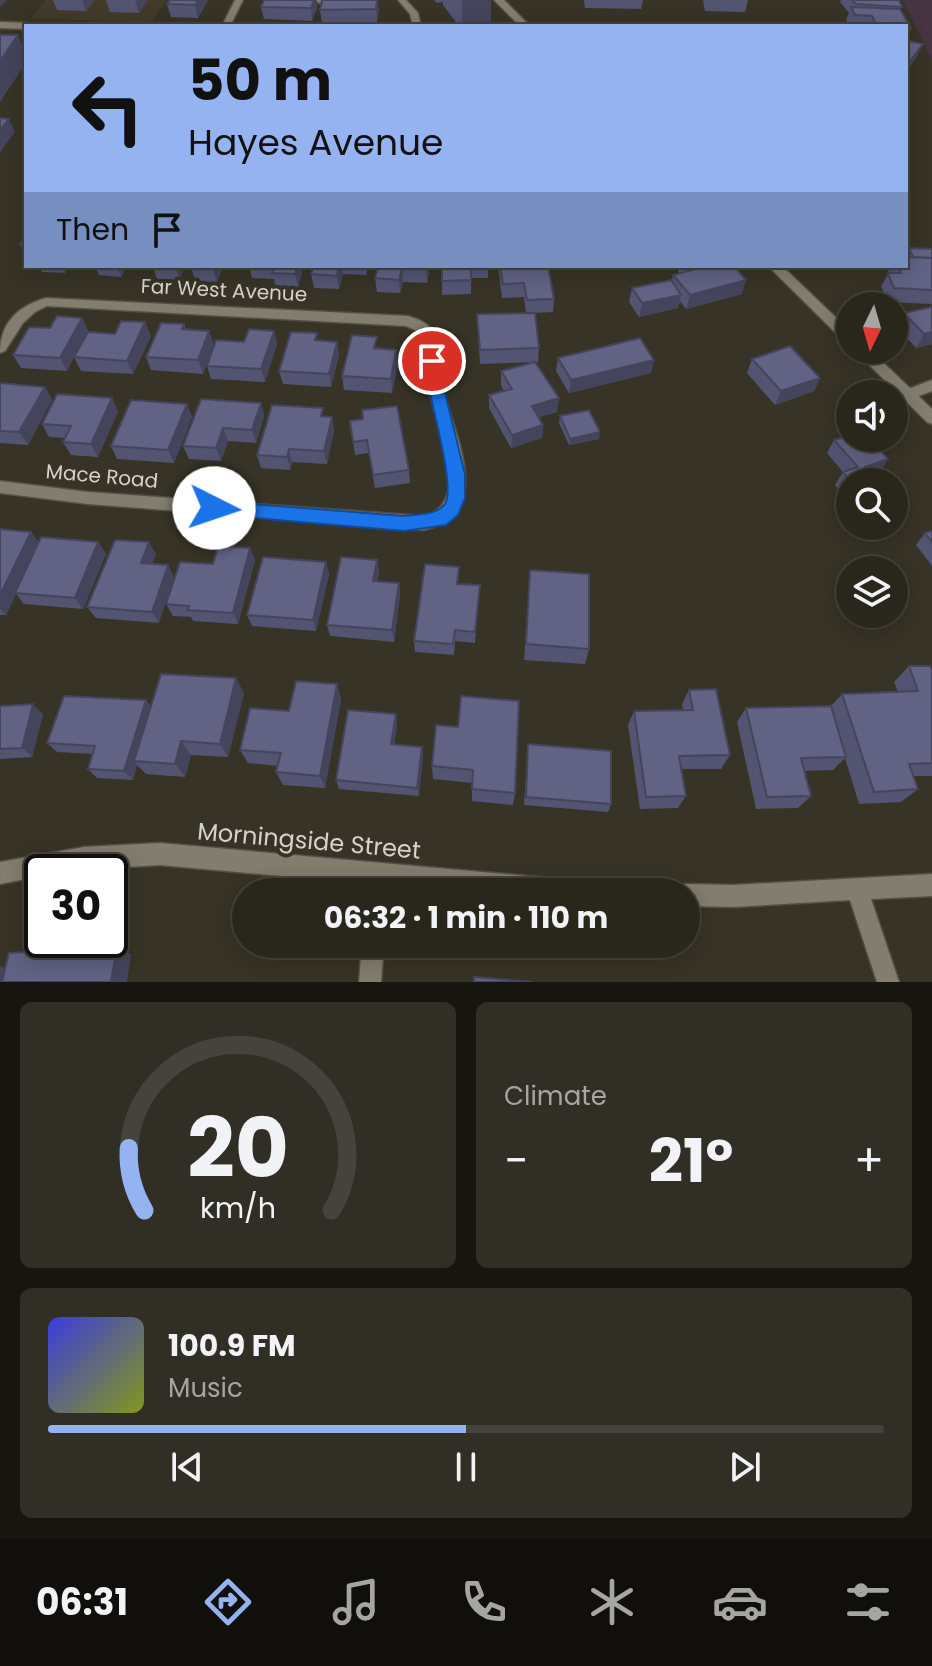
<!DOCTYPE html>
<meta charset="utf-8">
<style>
:root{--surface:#29261c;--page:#312e25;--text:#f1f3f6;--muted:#a5a5a3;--line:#45433b;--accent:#95b2f1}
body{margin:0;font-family:Poppins,sans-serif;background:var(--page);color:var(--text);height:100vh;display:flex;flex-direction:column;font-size:30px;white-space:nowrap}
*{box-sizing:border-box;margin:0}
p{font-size:26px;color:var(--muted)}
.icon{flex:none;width:44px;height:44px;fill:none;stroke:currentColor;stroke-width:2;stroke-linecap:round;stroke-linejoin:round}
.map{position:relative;height:982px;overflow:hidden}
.drawer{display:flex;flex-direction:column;gap:20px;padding:20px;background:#17150f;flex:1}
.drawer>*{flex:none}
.top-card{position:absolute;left:24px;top:24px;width:884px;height:244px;border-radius:0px;box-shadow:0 4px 20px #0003,0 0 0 2px var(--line);background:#95b2f1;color:#111;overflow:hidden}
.needle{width:52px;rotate:185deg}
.buttons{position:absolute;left:836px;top:292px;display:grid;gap:16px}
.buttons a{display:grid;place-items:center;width:72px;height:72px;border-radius:50%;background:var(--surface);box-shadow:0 4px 20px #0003,0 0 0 2px var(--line);font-size:40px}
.speed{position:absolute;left:24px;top:854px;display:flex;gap:16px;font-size:40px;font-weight:700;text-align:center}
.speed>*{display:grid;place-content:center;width:104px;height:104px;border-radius:50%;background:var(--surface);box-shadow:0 4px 20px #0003,0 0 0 2px var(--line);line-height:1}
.speed .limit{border:4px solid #111;border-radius:12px;background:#fff;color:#111}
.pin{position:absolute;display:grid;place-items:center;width:68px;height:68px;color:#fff;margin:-34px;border:4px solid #fff;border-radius:50%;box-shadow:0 2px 8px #0007}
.me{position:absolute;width:88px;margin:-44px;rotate:94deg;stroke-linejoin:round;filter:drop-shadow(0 0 6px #0008)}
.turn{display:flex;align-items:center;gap:28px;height:168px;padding:0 32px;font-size:36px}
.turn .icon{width:104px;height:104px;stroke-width:2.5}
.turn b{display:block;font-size:56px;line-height:68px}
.then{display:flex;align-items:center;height:76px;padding:0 32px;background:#0003;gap:16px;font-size:30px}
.big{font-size:60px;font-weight:700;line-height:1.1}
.drawer .card{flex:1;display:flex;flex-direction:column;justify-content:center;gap:12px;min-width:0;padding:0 28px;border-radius:12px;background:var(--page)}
.drawer .dial{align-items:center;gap:0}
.dial svg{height:208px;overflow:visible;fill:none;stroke:var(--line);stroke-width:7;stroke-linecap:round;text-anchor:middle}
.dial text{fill:var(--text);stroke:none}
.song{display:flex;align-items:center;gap:24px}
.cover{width:96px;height:96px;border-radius:12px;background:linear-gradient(135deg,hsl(240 70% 55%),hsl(70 70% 35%))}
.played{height:8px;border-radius:4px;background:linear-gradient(90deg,var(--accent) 50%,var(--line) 50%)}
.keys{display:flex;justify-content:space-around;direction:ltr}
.heat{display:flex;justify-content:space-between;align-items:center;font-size:44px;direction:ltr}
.drawer .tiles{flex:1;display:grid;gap:20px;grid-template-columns:1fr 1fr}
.card:last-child{grid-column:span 2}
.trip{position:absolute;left:232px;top:878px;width:468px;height:80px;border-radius:40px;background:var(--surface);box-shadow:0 4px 20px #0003,0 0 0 2px var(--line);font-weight:700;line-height:80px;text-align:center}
.tabs{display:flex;height:128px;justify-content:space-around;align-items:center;background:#100f0b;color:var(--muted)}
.tabs .icon{width:56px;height:56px}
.tabs .on{color:var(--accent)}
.tabs b{font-size:36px;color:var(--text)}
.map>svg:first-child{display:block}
</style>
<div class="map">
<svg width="932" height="982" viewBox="0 0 932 982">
<rect width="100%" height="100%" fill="#373326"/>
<path fill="#433a29" d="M46 0H166L150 23 31 18Z"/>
<path fill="#463540" d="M902 0H932V60Z"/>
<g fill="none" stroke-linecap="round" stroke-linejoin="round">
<defs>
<path id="service" d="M235 0H243L230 26H222Z
M316 0H328L319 3Z
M398 0H406L418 13 421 26H413L410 14Z"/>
<path id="minor" d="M0 22 26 23 31 26H26V29L0 28Z
M46 298 408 316C418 319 428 323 434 332 444 349 438 370 442 388 455 435 496 514 423 530L88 504 0 493V481L88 492 423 516C476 505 434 418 427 384 424 370 431 348 422 335 418 331 411 328 406 326L47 306 35 312 23 323 5 351 0 353C0 323 18 306 46 298Z
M932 380V391L908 400 901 395 903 391Z
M160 843 561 879 614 881 622 884 625 892H463L392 886 391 892H369L371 884 160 865 42 872V876L0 884V862L84 847Z
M932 874V896L871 899 899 982H877L850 900 733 907 686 906V892H676L678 887 686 884 733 885Z
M362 944H384L381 982H359Z"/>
<path id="tertiary" d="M494 0H504L530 26H520Z
M768 266H782L850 331V344L845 342Z
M854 350H870L932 409V424L927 422Z"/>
</defs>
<use href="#service" stroke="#524f44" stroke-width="3"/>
<use href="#minor" stroke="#524f44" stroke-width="3"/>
<use href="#tertiary" stroke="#524f44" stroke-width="3"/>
<use href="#service" fill="#827d6e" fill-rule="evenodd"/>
<use href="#minor" fill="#827d6e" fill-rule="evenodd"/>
<use href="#tertiary" fill="#827d6e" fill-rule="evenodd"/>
</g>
<path fill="#535472" d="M53 0H94L86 11 57 10Z
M106 0H148L139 13 110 12Z
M208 0 198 18 171 17 167 4Z
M264 0H316L317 8 312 21 264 19 261 7Z
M434 0H491V24L480 26H459L443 5V2L437 3Z
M584 0H643L641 9 585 8Z
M703 0H748L745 12 705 11Z
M841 0H899L902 7 901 9 911 28 906 40V26H849L846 20 849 13 840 2Z
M379 9 377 22 322 23 320 10Z
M26 236V255L20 244Z
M909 248 932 249V304L887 302 881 286 889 273 888 270 890 266H906V254Z
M39 266H69L65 273 42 272Z
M95 266H127L121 277 99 275Z
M138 266H185L179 280 157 279 153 267Z
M191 266H248L246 270 222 269 217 282 195 281Z
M249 266H304L298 287 275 286 274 279 252 278Z
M314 266H368L366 275 343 274 339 289 314 288 311 274Z
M378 266H430L427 283 403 282 400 293 377 292 375 278Z
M442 266H488V278H471V294L442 295Z
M498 266H548L554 299 553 312 535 313 539 348 538 362 480 364 477 314 526 313 524 297 502 298Z
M679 266H734L742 294 686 309 680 301 678 308 639 317 629 302 632 288 672 281 673 275 679 274 678 272Z
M932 307V344L916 348 897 327 904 313Z
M82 318 88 331 115 334 145 322 151 336 133 374 81 371 74 357 67 371 21 368 13 355 50 328Z
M184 324 186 330 209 331 214 345 203 374 151 370 146 357Z
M274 331 277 344 265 382 211 379 207 366 244 342Z
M319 341 337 342 339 355 331 387 283 384 279 371Z
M378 349 398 363 392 393 344 390 342 376Z
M558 358 651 373 569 393 556 371Z
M752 359 820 378 814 391 775 405 747 373Z
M501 371 559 398 557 412 539 417 543 425 542 438 511 448 489 408V395L504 391 501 385Z
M0 383 45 387 52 400 28 445 0 443Z
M261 403 264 416 256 443 228 441 221 461 189 459 183 446Z
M187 404 192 417 174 463 117 459 111 446Z
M118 411 98 457 71 455 63 442 65 438 49 437 42 424Z
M325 416 332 417 334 430 327 464 292 462 290 470 261 468 257 455Z
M560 416 599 439 569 445 559 423Z
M350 421 409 470 410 483 375 488 369 453 355 455Z
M834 440 888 459 880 472 872 474 879 482H850V503L835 485 843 472 827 453Z
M0 529 31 532 38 542H98L106 554 83 609 24 604 16 594 6 615H0Z
M932 531V566L916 545 925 533Z
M250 548 255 560 238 624 193 621 191 617 173 616 166 604 213 564Z
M156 554 152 564 159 623 96 618 87 607Z
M377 560 379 572 377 581 399 583 400 594 394 642 330 636 327 625Z
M326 562 329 574 316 631 252 626 247 615Z
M530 570 589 649 585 664 524 660Z
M459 584 480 585 475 643 455 641 454 655 415 652 414 641Z
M909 666 932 670V776H913L918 789 901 802 859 804 845 758 833 770 804 771 811 796 798 808 756 809 737 722 746 708 831 706 842 694 898 692 894 682Z
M337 684 341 699 325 788 283 785 276 772 278 766 248 763 240 750 289 711Z
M689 690 730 755 721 769H681L686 796 678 808 640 809 628 725 634 711 683 710 682 704Z
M244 693 228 757 191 755 185 777 146 774 137 765 133 780 97 778 88 769 93 754 57 752 47 743 146 700 151 707Z
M0 706 43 714 32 757 0 759Z
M396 714 397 724 394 745 422 747 423 756 419 796 339 789 336 780Z
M458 727 515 793 513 805 472 801V783L433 779 432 766Z
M528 744 611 804 608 812 524 805Z"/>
<path fill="#44455c" d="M0 0H7L0 7Z
M82 0H94L86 11Z
M135 0H148L139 13Z
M198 0H208L198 18 195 5Z
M314 0H316L317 8 312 21 311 8Z
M377 0 379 9 377 22 376 9Z
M462 0H491V24L480 26H462Z
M18 35 26 54V63L0 102V61Z
M923 44 917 57 906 72V66Z
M9 119 15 132 0 152V130Z
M61 266H69L65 273Z
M117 266H127L121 277Z
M175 266H185L179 280Z
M214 266H222V269L217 282 213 269Z
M297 266H304L298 287 295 274Z
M339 266H342L343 274 339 289 337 276Z
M427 266H430L427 283 426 269Z
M402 268 403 282 400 293 399 280Z
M746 280 742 294 686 309 690 295Z
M681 295 678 308 639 317 642 303Z
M82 318 88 331 67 371 60 358Z
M145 322 151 336 133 374 127 361Z
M209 331 214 345 203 374 198 360Z
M274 331 277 344 265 382 261 369Z
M932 332V344L916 348 924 334Z
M337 342 339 355 331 387 329 374Z
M396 350 398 363 392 393 391 379Z
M654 360 651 373 569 393 571 380Z
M820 378 814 391 775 405 781 391Z
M45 387 52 400 28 445 19 432Z
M112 398 118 411 98 457 91 444Z
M559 398 557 412 531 419 532 406Z
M261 403 264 416 256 443 252 430Z
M187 404 192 417 174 463 168 450Z
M332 417 334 430 327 464 324 451Z
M543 425 542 438 511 448 512 435Z
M223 428 228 441 221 461 216 448Z
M600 432 599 439 569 445 570 439Z
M289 449 292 462 290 470 287 457Z
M888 459 880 472 858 479 865 467Z
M31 532 39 544 15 593 16 594 6 615 0 609V595Z
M98 542 106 554 83 609 75 598Z
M149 542 156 554 148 575 141 563Z
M250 548 255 560 238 624 233 613Z
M377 560 379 572 375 593 373 581Z
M326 562 329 574 316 631 313 620Z
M168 565 174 577 159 623 152 612Z
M399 583 400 594 394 642 392 630Z
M236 678 244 693 228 757 220 744Z
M337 684 341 699 325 788 320 776Z
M146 700 153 710 134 761 137 765 133 780 124 771Z
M33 704 43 714 32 757 22 748Z
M396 714 397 724 393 754 391 744Z
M181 741 191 755 185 777 175 764Z
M422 747 423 756 419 796 417 788Z
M117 946 131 954 127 982H111Z
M0 966 8 969 6 982H0Z"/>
<path fill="#616284" stroke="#44455c" stroke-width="2" d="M170 0H198L195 5 167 4Z
M264 0H314L311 8 261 7Z
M322 0H377L376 9 320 10Z
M852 0H899L902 7 856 4Z
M851 7 900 9 911 28H906V26H877L872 16 855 15Z
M0 35H18L0 61Z
M906 40 923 44 906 66Z
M0 118 9 119 0 130Z
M26 236V245L20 244Z
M909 248 932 249V258L913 257Z
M906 257 932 258V290L894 288 888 273H901L898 266H906Z
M191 266H214L213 269 190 267Z
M275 266H297L295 274 272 273Z
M314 266H339L337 276 311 274Z
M378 266H427L426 269 402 268 399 280 375 278Z
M442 266H471V280L442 281Z
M500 266H548L554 299 527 300 524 283 503 284Z
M688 266H734L746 280 690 295 673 275 692 270Z
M671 280 681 295 642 303 632 288Z
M932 307V332L924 334 904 313Z
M535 313 539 348 480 350 477 314Z
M57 316 82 318 60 358 13 355 29 327 50 328Z
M121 321 145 322 127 361 74 357 88 332 115 334Z
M161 323 184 324 182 329 209 331 198 360 146 357Z
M249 329 274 331 261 369 207 366 216 340 244 342Z
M291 332 317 333 315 340 337 342 329 374 279 371Z
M352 335 377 337 374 348 396 350 391 379 342 376Z
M640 338 654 360 571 380 558 358Z
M790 346 820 378 781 391 752 359Z
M535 362 559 398 532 406 543 425 512 435 489 395 512 389 501 371Z
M0 383 45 387 19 432 0 431Z
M57 394 112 398 91 444 63 442 71 426 42 424Z
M201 399 261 403 252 430 223 428 216 448 183 446Z
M131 400 187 404 168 450 111 446Z
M272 405 323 408 321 416 332 417 324 451 289 449 287 457 257 455Z
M397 406 409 470 373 475 367 440 353 442 350 421 363 419 362 410Z
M589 410 600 432 570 439 560 416Z
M850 435V438H869L888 459 865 467 879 482H851L843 472 858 467 834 440Z
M0 529 31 532 0 595Z
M932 531V542L925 533Z
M41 537 98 542 75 598 15 593Z
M115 540 149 542 141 563 168 565 152 612 87 607Z
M218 546 250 548 233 613 187 610 189 606 166 604 180 562 213 564Z
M263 557 326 562 313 620 247 615Z
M341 557 377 560 373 581 399 583 392 630 327 625Z
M425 564 459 567 457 584 480 585 475 632 455 630 453 644 414 641Z
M530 570 589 574V649L526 644Z
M909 666H930L932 670V763L909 764 918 789 874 792 842 694 918 691Z
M161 674 236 678 220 744 181 741 175 764 134 761Z
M296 681 337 684 320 776 276 772 281 753 240 750 250 708 289 711Z
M716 689 730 755 679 756 686 796 646 797 634 711 693 710 689 690Z
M64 696 146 700 124 771 88 769 95 746 47 743Z
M461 696 519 701 515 793 472 789 473 770 432 766 436 725 458 727Z
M33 704 22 748 0 749V706Z
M831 706 846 757 801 758 811 796 767 797 746 708Z
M348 710 396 714 391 744 422 747 417 788 336 780Z
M528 744 611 751V804L526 797Z
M117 946 111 982H2L9 953Z
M474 977 532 982H474Z"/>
<path fill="#1a73e8" stroke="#114b97" stroke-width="2" d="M432 356 440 361 442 381 465 474V498L458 515 446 525 404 531 208 514 205 508 208 503 214 501 404 516C417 514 436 516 445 504 457 486 426 389 424 361Z"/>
<g text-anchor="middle" stroke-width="8" stroke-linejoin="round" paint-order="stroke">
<g font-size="20" fill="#d5d3cb" stroke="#373326">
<text transform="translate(224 290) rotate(3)" y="7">Far West Avenue</text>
<text transform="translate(102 476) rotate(5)" y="7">Mace Road</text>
</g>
<g font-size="24" fill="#d5d3cb" stroke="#373326">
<text transform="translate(309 841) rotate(5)" y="8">Morningside Street</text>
</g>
</g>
</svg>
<div class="buttons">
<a><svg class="needle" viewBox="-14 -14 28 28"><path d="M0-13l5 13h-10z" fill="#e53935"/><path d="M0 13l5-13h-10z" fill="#a5a5a3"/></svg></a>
<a><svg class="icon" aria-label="sound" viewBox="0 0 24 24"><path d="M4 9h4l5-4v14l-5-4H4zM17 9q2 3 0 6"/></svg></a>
<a><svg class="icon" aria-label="search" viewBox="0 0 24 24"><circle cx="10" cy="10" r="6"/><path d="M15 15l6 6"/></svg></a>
<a><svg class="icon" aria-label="layers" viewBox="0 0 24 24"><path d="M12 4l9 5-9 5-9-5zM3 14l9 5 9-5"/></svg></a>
</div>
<div class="speed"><div class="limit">30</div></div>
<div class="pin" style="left:432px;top:361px;background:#d93025"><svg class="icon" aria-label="arrive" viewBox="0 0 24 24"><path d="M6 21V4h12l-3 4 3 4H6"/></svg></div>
<svg class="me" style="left:214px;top:508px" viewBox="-20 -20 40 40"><circle r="19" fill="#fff"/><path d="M0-13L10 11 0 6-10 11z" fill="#1a73e8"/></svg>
<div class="trip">06:32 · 1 min · 110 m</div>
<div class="top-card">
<div class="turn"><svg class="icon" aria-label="left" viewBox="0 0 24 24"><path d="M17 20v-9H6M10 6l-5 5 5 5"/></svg><div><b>50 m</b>Hayes Avenue</div></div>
<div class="then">Then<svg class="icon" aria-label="arrive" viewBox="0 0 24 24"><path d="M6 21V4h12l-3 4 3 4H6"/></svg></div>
</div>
</div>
<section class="drawer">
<div class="tiles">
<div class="card dial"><svg viewBox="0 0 100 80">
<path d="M14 69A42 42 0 1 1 86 69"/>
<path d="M14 69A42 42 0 0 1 8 45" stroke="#95b2f1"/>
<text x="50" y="56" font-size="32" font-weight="700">20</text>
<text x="50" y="72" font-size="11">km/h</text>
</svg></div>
<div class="card"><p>Climate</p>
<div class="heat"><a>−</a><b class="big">21°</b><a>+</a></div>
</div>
<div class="card">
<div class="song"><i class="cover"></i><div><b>100.9 FM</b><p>Music</p></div></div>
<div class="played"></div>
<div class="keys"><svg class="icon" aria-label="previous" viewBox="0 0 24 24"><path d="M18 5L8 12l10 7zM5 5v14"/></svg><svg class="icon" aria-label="pause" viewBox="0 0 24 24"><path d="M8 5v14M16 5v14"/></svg><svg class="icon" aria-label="next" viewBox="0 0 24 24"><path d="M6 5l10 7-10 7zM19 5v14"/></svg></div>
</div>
</div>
</section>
<nav class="tabs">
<b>06:31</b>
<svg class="icon on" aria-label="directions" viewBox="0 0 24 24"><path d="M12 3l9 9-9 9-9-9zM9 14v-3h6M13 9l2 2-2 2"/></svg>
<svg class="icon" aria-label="music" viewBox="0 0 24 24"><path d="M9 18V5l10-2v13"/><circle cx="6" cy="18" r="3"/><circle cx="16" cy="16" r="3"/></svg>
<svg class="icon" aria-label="phone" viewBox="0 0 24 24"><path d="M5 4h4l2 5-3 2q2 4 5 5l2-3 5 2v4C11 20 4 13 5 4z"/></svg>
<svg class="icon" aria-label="climate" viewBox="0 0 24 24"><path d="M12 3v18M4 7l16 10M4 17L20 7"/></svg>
<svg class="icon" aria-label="car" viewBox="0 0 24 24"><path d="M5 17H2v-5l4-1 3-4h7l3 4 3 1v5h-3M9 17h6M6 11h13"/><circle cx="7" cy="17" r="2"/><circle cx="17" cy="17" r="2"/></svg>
<svg class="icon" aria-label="filters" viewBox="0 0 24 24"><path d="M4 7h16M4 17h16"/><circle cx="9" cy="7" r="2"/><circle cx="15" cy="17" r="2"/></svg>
</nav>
